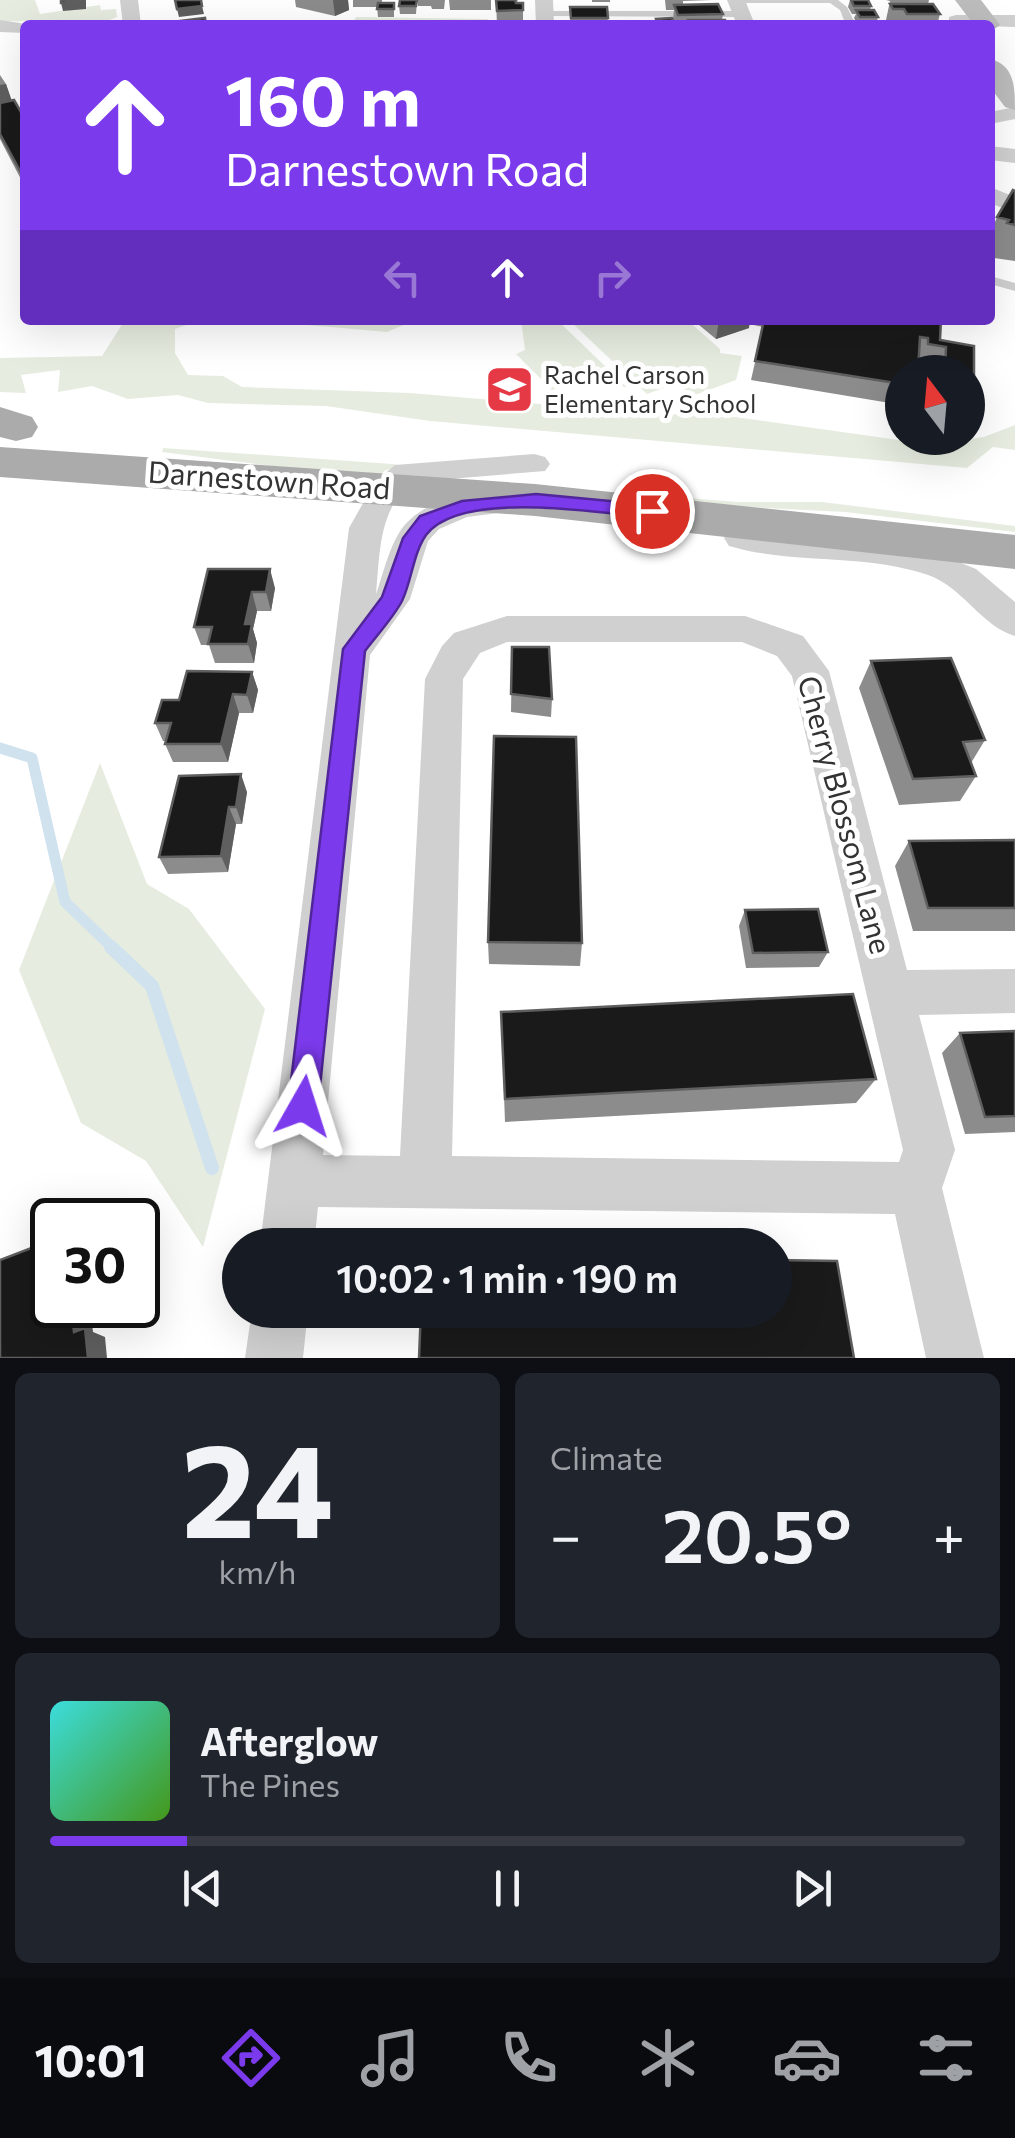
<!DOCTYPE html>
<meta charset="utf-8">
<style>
:root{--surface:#171b24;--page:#20242c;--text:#f1f3f6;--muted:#9ea1a6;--line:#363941;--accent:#7c3aed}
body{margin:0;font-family:Commissioner,sans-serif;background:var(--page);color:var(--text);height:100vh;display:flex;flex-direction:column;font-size:38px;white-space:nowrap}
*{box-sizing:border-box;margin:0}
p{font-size:32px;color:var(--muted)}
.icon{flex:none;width:55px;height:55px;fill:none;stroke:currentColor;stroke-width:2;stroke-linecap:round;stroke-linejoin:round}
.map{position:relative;height:1358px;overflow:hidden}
.sheet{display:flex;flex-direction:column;gap:15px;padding:15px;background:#0d0f14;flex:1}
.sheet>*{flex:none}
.hud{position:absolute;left:20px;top:20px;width:975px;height:305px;border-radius:10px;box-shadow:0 10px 40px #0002;background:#7c3aed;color:#fff;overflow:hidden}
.needle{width:65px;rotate:344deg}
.controls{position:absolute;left:885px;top:355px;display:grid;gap:20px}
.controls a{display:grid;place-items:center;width:100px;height:100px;border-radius:50%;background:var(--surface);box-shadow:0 10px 40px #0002;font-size:50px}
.speed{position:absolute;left:30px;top:1198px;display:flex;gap:20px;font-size:50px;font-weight:700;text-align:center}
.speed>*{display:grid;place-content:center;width:130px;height:130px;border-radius:50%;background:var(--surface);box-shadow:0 10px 40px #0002;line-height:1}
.speed .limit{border:5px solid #111;border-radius:15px;background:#fff;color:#111}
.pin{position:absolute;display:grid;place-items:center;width:85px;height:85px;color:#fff;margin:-42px;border:5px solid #fff;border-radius:50%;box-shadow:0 2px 10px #0007}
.me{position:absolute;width:110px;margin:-55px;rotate:6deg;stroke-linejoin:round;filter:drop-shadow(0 0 8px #0008)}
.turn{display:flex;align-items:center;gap:35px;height:210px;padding:0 40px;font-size:45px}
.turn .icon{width:130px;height:130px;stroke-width:2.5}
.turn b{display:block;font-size:70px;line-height:85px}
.lanes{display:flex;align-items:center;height:95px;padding:0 40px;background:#0003;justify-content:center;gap:50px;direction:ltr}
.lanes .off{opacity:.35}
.big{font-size:75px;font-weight:600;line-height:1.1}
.sheet .tile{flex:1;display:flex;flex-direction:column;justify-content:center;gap:15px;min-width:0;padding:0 35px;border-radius:15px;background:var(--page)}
.sheet .dial{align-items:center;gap:0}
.dial b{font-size:130px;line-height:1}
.song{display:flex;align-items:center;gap:30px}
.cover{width:120px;height:120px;border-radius:15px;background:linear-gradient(135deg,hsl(180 70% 55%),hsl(100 70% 35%))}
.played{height:10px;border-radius:5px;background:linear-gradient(90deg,var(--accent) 15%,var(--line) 15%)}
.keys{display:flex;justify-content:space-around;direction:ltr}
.heat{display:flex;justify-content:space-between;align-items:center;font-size:55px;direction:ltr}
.sheet .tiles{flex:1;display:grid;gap:15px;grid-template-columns:1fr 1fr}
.tile:last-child{grid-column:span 2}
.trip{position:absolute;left:222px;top:1228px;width:570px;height:100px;border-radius:50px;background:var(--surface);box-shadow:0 10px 40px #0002;font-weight:600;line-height:100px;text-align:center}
.tab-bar{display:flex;height:160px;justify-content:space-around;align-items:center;background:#090b0e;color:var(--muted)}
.tab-bar .icon{width:70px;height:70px}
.tab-bar .on{color:var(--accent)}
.tab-bar b{font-size:45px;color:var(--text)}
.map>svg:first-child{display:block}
</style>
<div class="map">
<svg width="1015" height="1358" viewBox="0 0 1015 1358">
<rect width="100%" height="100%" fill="#fff"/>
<path fill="#e6ecdf" d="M0 0H35L40 14 100 5 101 10 116 9 117 17 102 23 0 21Z
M356 17 488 19V25H351Z
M125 320H200L175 329V353L188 375 223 376 242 387 410 393 656 414 721 415 906 441 949 442 984 437 1015 425V450L993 447 967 468 430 421 326 406 208 403 178 395 128 399 92 386 58 392 60 370 21 375 26 393 0 392V358L102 356Z
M252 320H415L387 332Z
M521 320H557L627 387 571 383 552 390 516 354 525 350Z
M569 320H687L720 349V353L742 356 736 380 692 396 677 383 647 394Z
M163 448 392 464 407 466 386 470 375 479 162 452Z
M436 478 737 502H822L1015 526V532L845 512 765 508Z
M100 763 147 884 189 909 265 1009 203 1247 146 1161 81 1123 19 970Z"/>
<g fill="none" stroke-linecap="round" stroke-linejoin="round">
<path stroke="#cfe2ee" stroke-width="11" d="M0 748 32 758 65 902 114 949"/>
<path stroke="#cfe2ee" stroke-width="14" d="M111 947 152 986 212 1168"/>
<path fill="#d0d0d0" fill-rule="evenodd" d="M731 0H838L847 7 856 25H846L840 10 830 3H736Z
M545 11H741L746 14 741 17 542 16Z
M990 276 1015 283V291L990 284Z"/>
<path fill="#d0d0d0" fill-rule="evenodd" d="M120 0H138L141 25H123Z
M535 0H553L554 25H536Z
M727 0H745L755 25H737Z
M956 15H1015V27L949 25V17Z
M0 20 33 25H25V33L0 32Z
M1015 107V119L990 124V112Z
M990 146 1015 149V163L990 160Z
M990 187 1015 197V213L990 203Z
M534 454 545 457 550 464 545 471 413 482C378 509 380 554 376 594 383 574 388 551 399 533 418 500 479 485 514 495L519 503 514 511 467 517 439 529 428 541 410 599 370 655 323 1155 400 1156 425 679 442 646 454 633 507 616H745L803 636 829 671 907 970 1015 969V1013L919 1015 955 1150 942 1188 984 1358H926L895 1214 318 1207 314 1245H260L349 528 375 482 395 465ZM507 642H742L777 656 792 676 903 1150 899 1162 452 1156 463 679 480 653Z
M741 526 882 541 936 553 976 569 1015 602V636C981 626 963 587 928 575 864 553 793 565 729 546L724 538 729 530Z
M252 1310H308L303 1358H245Z"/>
<path fill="#bdbdbd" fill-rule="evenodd" d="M955 0H981L1000 25 990 32V25H974Z
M990 59C1015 65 1015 88 1015 110L1005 107 990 87Z"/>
<path fill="#ababab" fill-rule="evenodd" d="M0 407 32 417 38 427 32 437 16 441 0 437Z
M0 447 535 484 1015 535V569L535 516 0 477Z"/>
</g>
<path fill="#8c8c8c" d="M295 0H348L349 10 335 16 296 7Z
M353 0H382V3H394V17H378L377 7H353Z
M417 0 416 14H400L399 6Z
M418 0H445L444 9H432L431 6H418Z
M449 0H491V10H450Z
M496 0H518L516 3H523V25H497Z
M592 0H610V2H592Z
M665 0H712L683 1V5L723 14 722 20 727 25H655L656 19H673L674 10H666Z
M850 0 871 6 870 10 878 17 876 25H858L854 18 856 14H852L848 7Z
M886 0H929L928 4 940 14 937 25H889L886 20 890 1Z
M570 7 608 18 607 25H570Z
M0 75 6 84 11 101 25 119V187L0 139Z
M1015 191V261L994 258 995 255 990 254V235L997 217Z
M693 320H941L940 340 974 376 968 393V372H938L939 366 921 364V358L919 357 902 372V405L751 380 763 327 749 324V328L716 339Z
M208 569 275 588 271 611H257L253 629 257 643 254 663H215L209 645H201L194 627Z
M512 647 552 699 551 717 511 712Z
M871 661 985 740 971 763 976 776 960 801 899 805 859 688Z
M252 672 258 690 253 713H239L228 762H173L165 744 166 741H163L155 723 179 700Z
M247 792 242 824H236L228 872 168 874 159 857Z
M1015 840V931H913L895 866 909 841Z
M745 910 828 952 819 967 746 968 739 926Z
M488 942 582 943 580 966 489 964Z
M501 1012 876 1079 856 1103 505 1122Z
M1015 1031V1132L965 1134 942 1053 960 1033Z"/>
<path fill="#5f5f5f" d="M86 0V9L63 11 61 3Z
M333 0H348L349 10 335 16Z
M202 6 204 14 179 17 177 9Z
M6 84 12 101 0 104V85Z
M45 320H74L47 324Z
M719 320H750L749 328 716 339Z
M270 569 275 588 271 611 266 592Z
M252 592 257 611 253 629 257 643 254 663 248 644 245 624Z
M252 672 258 690 253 713 247 695Z
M233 694 239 713 228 762 221 744Z
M241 774 247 792 242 824 236 807Z
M229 807 236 824 228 872 221 856Z
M71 1305H90L93 1332 105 1337 107 1358H88L74 1332Z"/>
<path fill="#1a1a1a" stroke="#5f5f5f" stroke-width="2.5" d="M61 0H84V1L61 3Z
M175 0H201L202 6 177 9Z
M400 0H417L416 6H399Z
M496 0H515L516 3H523V10L497 11Z
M851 0H868L871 6H854Z
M378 3H394V9H377Z
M718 4 723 14 678 15 674 5Z
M890 4H933L940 14H907L904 9H893Z
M570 7H607L608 18H571Z
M856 10H874L878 17H860Z
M205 18 206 25H179V21Z
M672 18 675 25H658L656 19Z
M688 20H725L727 25H689Z
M14 100 25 119V180L0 134V103Z
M1013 190 1015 191V225L1007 223 1009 220 997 217Z
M764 320H941L940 340 974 346V376H968V372H945L946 347 928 344V338L920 337 918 372H902V384L755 361Z
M208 569H270L266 592H252L245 624H252L248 644H208L212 627H194Z
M512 647H549L552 699 511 694Z
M951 658 985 740 963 742 976 776 913 779 871 661Z
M187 671 252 672 247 695 233 694 221 744H165L171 723H155L162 700H179Z
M494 736 576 737 582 943 488 942Z
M241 774 236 807H229L221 856 159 857 179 776Z
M1015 840V908H928L909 841Z
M818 909 828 952 753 953 745 910Z
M853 994 876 1079 505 1099 501 1012Z
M1015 1031V1116L985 1117 960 1033Z
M52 1240V1305H71L74 1332 85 1328 88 1358H0V1260Z
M775 1260 837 1261 854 1358H419L421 1310H775Z"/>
<path fill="#7c3aed" stroke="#51269a" stroke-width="2.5" d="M536 494 652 505 662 511 652 518C600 513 461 489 426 535 413 554 412 580 402 601 393 618 377 635 365 651L318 1106 314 1116 303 1121 293 1116 288 1106 343 649 382 597 403 538 420 516 462 501Z"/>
<defs>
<symbol id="school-square" viewBox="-11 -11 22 22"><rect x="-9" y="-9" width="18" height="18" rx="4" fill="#e63946" stroke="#fff"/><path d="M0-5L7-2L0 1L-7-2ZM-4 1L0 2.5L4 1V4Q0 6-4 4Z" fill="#fff"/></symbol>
</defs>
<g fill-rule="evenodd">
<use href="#school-square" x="482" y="362" width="55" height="55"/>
</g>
<g text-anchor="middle" stroke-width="10" stroke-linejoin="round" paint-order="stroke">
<g font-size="25" fill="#333" stroke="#fff" text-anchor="start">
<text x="544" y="384">Rachel Carson<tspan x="544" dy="29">Elementary School</tspan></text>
</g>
<g font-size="30" fill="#333" stroke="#fff">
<text transform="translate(269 481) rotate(4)" y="10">Darnestown Road</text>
<text transform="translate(844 815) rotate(75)" y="10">Cherry Blossom Lane</text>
</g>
</g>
</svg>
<div class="controls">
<a><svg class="needle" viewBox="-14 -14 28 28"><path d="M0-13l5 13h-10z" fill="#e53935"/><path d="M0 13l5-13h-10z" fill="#9ea1a6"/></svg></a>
</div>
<div class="speed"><div class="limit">30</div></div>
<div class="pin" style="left:652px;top:511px;background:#d93025"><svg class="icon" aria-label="arrive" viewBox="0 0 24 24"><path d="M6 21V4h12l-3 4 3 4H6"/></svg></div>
<svg class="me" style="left:303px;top:1106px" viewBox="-20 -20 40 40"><path d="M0-17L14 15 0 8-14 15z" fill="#7c3aed" stroke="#fff" stroke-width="4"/></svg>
<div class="trip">10:02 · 1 min · 190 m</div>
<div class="hud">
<div class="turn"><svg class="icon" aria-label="ahead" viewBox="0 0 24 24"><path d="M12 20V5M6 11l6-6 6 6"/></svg><div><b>160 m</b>Darnestown Road</div></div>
<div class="lanes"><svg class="icon off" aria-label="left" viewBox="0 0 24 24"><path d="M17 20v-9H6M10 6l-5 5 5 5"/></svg><svg class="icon" aria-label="ahead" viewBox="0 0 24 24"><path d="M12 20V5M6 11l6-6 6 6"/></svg><svg class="icon off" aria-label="right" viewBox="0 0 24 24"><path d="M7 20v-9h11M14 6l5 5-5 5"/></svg></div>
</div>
</div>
<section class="sheet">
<div class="tiles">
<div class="tile dial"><b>24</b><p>km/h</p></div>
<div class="tile"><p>Climate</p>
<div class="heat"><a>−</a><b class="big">20.5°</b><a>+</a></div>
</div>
<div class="tile">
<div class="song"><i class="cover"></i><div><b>Afterglow</b><p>The Pines</p></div></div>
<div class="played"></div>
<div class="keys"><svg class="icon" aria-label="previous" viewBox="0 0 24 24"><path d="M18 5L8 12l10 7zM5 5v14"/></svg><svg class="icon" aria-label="pause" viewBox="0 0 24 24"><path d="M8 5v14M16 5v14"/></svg><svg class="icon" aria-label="next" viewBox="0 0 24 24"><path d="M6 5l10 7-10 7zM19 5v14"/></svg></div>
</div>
</div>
</section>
<nav class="tab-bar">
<b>10:01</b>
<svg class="icon on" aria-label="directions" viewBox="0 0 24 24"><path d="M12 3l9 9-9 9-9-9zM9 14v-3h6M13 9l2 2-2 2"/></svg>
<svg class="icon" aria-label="music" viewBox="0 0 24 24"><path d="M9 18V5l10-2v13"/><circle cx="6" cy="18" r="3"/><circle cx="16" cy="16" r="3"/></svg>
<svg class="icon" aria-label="phone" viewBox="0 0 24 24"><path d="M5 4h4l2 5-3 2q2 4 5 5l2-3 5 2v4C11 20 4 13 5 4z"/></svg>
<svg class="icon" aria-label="climate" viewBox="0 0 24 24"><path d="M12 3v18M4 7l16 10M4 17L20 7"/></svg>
<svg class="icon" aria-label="car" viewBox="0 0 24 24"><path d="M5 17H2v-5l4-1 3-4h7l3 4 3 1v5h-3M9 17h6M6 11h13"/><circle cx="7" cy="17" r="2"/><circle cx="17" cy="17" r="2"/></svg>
<svg class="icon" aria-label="filters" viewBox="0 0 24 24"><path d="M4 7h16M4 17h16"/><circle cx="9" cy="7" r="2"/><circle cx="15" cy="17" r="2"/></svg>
</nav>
